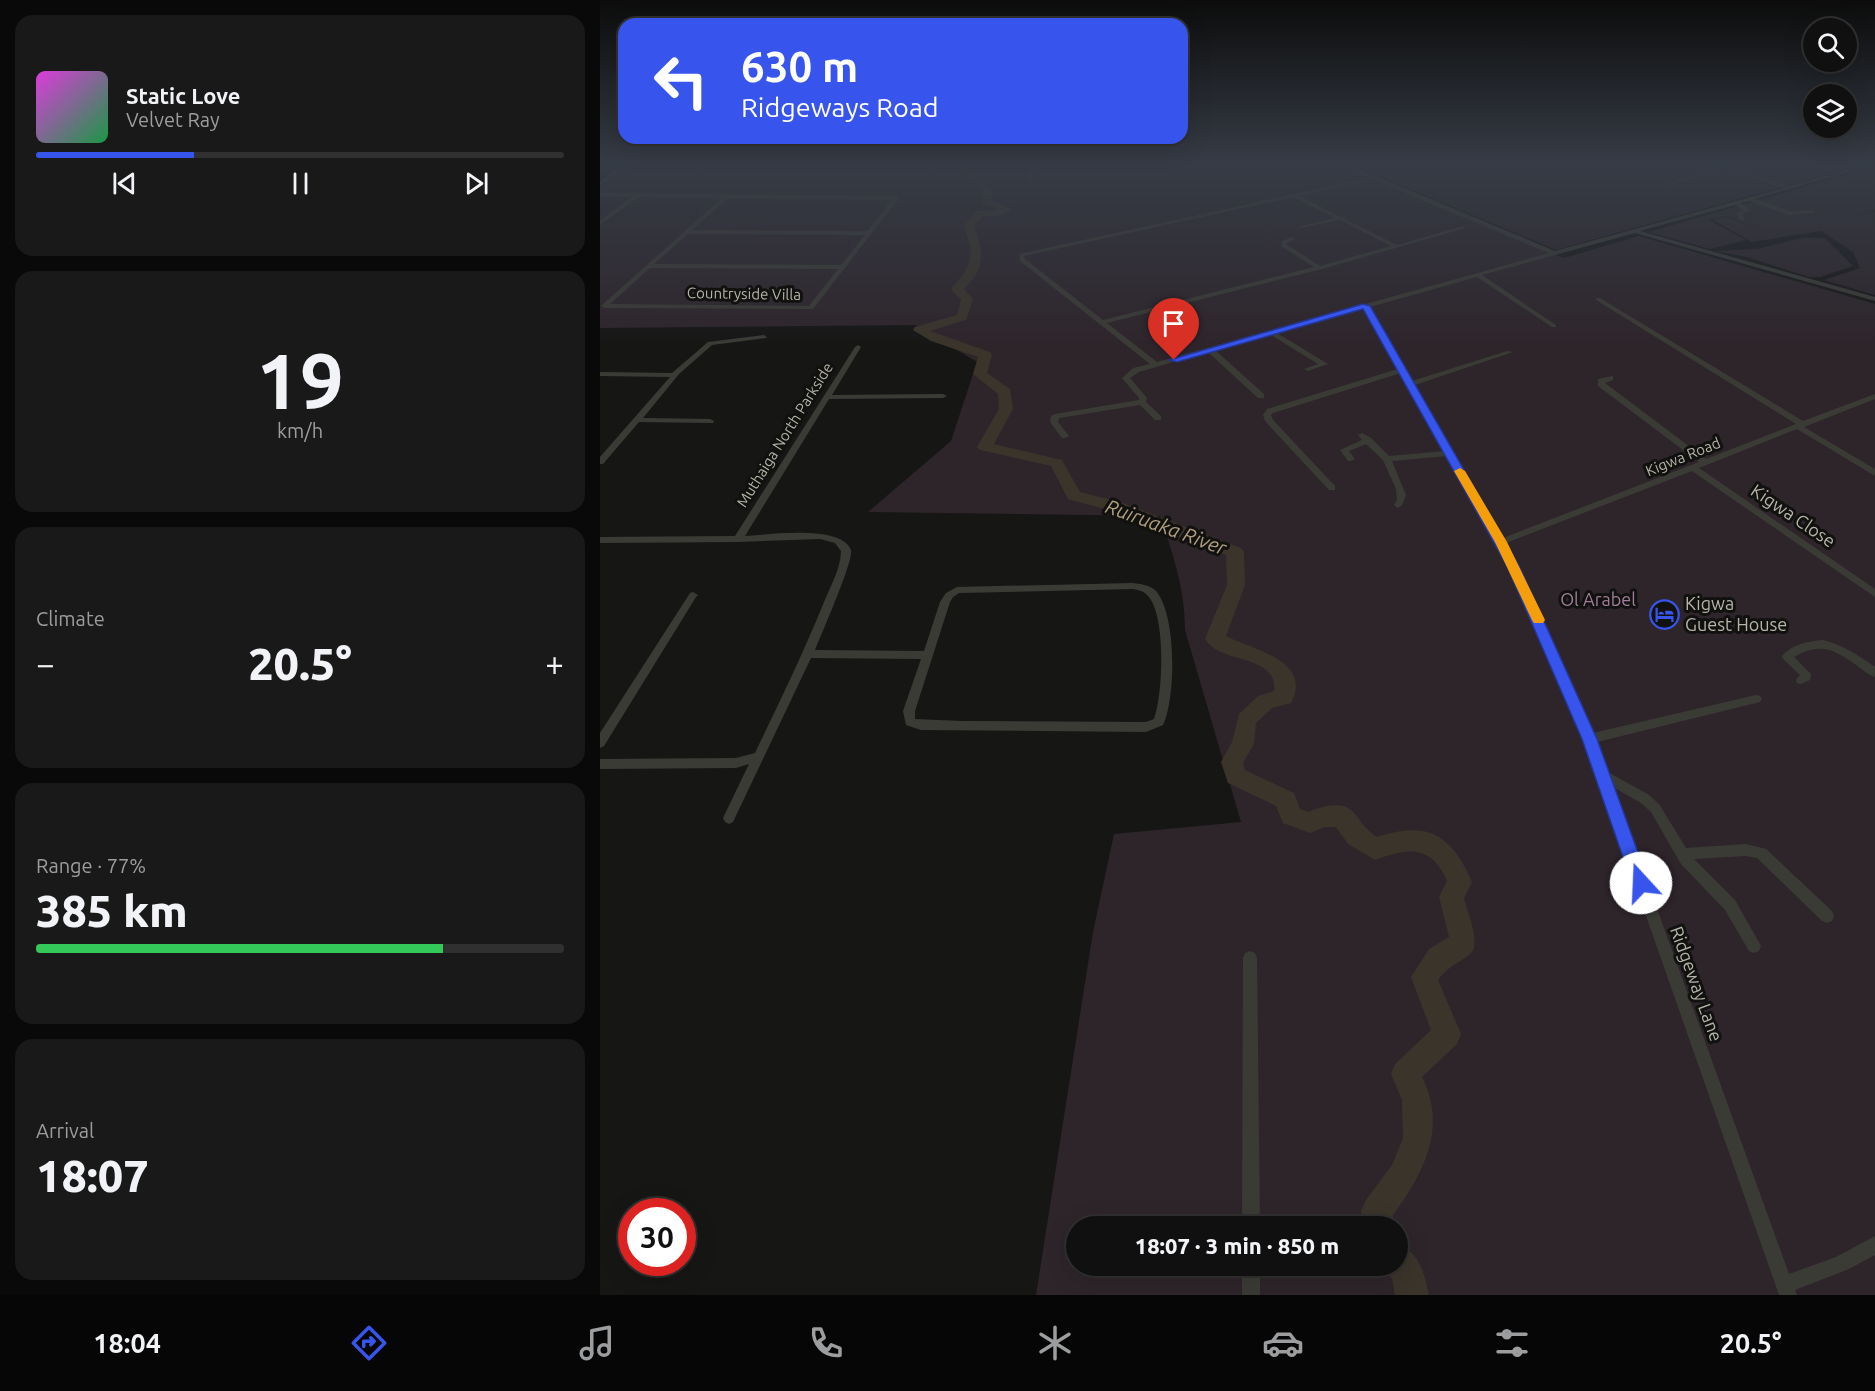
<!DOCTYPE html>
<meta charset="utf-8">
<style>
:root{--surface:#101010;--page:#191919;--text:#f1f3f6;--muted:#9c9d9f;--line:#303030;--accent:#3755ec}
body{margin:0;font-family:Ubuntu,sans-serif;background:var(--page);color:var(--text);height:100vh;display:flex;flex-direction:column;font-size:22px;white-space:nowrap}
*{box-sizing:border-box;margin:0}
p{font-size:20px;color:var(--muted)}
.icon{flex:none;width:33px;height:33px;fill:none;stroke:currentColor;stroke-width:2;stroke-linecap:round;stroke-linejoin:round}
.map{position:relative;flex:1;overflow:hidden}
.sheet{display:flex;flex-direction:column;gap:15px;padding:15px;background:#090909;width:600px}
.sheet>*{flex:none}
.banner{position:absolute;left:18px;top:18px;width:570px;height:126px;border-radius:18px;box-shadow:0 6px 24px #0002,0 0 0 2px var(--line);background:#3755ec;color:#fff;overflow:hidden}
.controls{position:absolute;left:1203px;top:18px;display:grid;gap:12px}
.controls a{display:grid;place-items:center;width:54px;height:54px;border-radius:50%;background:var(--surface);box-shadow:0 6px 24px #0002,0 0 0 2px var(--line);font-size:30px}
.speed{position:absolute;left:18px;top:1198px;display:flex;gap:12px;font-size:30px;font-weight:700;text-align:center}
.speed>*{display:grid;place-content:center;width:78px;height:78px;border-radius:50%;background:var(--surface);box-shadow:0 6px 24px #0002,0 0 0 2px var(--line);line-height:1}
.speed .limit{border:9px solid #d22;background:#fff;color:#111}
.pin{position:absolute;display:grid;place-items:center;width:51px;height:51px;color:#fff;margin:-62px -26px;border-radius:50% 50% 50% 0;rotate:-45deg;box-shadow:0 0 6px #0007}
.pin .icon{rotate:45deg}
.me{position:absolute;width:66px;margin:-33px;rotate:340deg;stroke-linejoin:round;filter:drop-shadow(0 0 4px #0008)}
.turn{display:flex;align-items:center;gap:21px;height:126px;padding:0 24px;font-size:27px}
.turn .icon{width:78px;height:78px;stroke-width:2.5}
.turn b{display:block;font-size:42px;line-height:51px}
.big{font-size:45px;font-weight:800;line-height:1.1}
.sheet .widget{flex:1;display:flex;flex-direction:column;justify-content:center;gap:9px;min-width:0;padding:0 21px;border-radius:18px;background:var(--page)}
.sheet .dial{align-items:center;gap:0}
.dial b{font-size:78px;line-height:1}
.song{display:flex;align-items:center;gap:18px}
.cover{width:72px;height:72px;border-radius:9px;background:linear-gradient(135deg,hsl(300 70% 55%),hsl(140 70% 35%))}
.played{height:6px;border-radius:3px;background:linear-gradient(90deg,var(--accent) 30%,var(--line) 30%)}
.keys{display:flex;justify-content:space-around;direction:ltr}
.heat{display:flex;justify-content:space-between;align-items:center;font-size:33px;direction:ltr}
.charge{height:9px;border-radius:4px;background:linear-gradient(90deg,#34c759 77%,var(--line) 0)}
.trip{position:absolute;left:466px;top:1216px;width:342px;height:60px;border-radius:30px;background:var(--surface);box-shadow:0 6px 24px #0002,0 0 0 2px var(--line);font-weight:800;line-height:60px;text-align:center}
.tab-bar{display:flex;height:96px;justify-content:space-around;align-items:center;background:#060606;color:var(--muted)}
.tab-bar .icon{width:42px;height:42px}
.tab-bar .active{color:var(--accent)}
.tab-bar b{font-size:27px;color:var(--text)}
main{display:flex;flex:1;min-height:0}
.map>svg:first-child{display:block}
</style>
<main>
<section class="sheet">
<div class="widget">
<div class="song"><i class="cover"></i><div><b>Static Love</b><p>Velvet Ray</p></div></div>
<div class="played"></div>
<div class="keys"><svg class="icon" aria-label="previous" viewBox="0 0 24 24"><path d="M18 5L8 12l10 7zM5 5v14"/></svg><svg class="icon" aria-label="pause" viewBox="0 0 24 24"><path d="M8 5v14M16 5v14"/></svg><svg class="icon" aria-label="next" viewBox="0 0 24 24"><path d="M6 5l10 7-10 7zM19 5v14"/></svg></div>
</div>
<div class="widget dial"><b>19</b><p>km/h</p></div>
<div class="widget"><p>Climate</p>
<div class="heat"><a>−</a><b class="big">20.5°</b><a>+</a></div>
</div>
<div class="widget"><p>Range · 77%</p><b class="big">385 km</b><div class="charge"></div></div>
<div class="widget"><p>Arrival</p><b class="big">18:07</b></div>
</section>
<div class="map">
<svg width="1275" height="1295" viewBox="0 0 1275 1295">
<rect width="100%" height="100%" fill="#161615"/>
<path fill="#2e252b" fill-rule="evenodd" d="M32 164H737L964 258 1039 236 1275 304V1295H436L493 932 514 834 641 822 585 630C585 589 573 554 560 516L268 512 351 441 377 362 315 325 0 328V187ZM477 1227H798V1266H477Z
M751 164H1262L956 250Z
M1275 167V210L1250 215 1275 211V295L1224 280 1260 268 1253 252 1221 231 1152 242 1113 220 1127 217 1164 231 1127 216 1109 220 1146 240 1110 249 1048 232Z
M1202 238H1225L1253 266 1220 277H1209L1147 257 1114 251 1157 249Z"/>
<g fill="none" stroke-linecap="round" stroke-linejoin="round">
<path stroke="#3a342b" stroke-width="1.5" d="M907 164H913"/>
<path fill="#3a342b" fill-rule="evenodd" d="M359 164H369L366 168 379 176 392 191 391 200 412 209 399 216H383L374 226C384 252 386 268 364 289L373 299 366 320 330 331 390 352 392 355 387 373 410 389 413 409 394 444 462 460 480 492 520 502 641 548 644 552 645 585 626 636C650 649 714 660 691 703L672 708 656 723 654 744 643 763 645 770 694 793 700 809 709 812C719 807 740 801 751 810 761 819 762 827 777 837 828 820 852 835 872 882L864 898C867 911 881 943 871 953 859 964 851 963 838 980L861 1034 857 1044 822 1077C848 1128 823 1174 793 1215L794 1227H762L761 1211 766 1200 792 1165 803 1138 802 1100 791 1074 795 1064 831 1030 811 977 829 949 849 937 839 897 847 881C831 844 808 848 775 860L748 844 736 827H725L710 833 683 823 676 806 628 783 621 762 632 742 639 714 658 696 674 691C678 653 620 665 605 639L627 585 626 555 508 510 468 499 451 466 380 450 377 447 399 409 398 394 373 374 378 357 331 341 313 330 315 327 357 315 361 300 351 289C373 264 375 257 364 226L376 211 398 209 383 204 382 191 373 180 358 170 357 168Z
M798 1244C820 1253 824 1273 829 1295H795L792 1279 784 1266H798Z"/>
<path fill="#3b3b36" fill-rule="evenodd" d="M24 164H30L0 186V182Z
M98 164H103L98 173H94Z
M329 164H333V171L329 170Z
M431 164H436L431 180 429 181 427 180Z
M740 164H747L955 251 1184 188 1124 169 1064 187 1061 185 1119 168 1110 164 1124 166 1140 164 1130 168 1189 186 1268 164H1275L1155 199 1189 211 1213 210 1215 213 1188 215 1150 201 1140 203 1151 210 1142 214 1145 220H1141L1136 213 1144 210 1135 205 1040 231 1275 297V301L1035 233 882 275 956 325V327H952L877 277 770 307 812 381 907 351 913 352 815 385 903 538 1099 462 998 386V379L1013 376V380L1005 383 1106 459 1196 424 996 300V298H1000L1203 421 1275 394V399L1204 427 1275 469V476L1197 429 1099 468 1275 589V597L1092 471 906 543 946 627 993 733 1156 695 1160 696 1162 699 1160 702 1156 703 997 742 1008 772 1049 795 1059 804 1086 848 1146 844 1166 849 1232 911 1234 916 1232 921 1227 923 1222 921 1157 858 1146 856 1094 859 1135 900 1161 946 1159 951 1154 953 1149 951 1125 910 1081 864 1051 812 1041 803 1013 787 1189 1274 1236 1257 1275 1236V1255L1249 1269 1195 1290 1197 1295H1179L984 739 936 627 896 542 847 456 792 461 806 495 802 505 798 508 794 505 797 500 796 489 783 460 766 444 749 451 755 459 751 461H748L740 450 762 440 758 435 762 433 771 438 789 456 845 451 801 373 673 413 671 415 673 420 735 486V490H729L665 421 663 415 667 409 798 369 764 308 677 333 728 364 708 371 704 369 718 364 671 335 615 350 664 394V398H658L608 352 539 372 530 378 547 398 546 402 561 416V420H555L540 405 459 418 458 422 469 436 465 438H462L450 422 451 416 455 414 539 400V398L522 378 533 368 550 364 420 261 419 254 768 178ZM773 180 949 253 557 362 507 323 722 269 866 228 863 226 797 245 745 219V217H741L699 196ZM694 197 735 218 700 226V228L740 220 791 246 720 266 686 244 695 239 692 237 682 241 681 246 714 267 503 320 425 259 424 256Z
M0 193 296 196 299 198 213 309 4 308 1 306 2 305 122 198 39 197 0 225V220L32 197H0ZM128 198 292 200 267 231 92 230ZM88 234 265 235 241 265 54 264ZM50 268 238 269 209 306 10 304Z
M164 335 167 337 166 338 112 345 79 374 43 418 110 419 114 421 113 423 39 422 3 464H0V457L70 377 0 376V372L72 373 108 342Z
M258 345 261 347 232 395 343 394 347 396 343 398 229 399 145 536C167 535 241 524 251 550 254 560 221 635 215 650L324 651 340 602 346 593 357 587 533 583C540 584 549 585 555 590 577 613 576 698 563 725L546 732 321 730 306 725 303 711 321 659 211 658 133 822 129 824 125 822 123 818 149 764 136 768 0 769V759L136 758 155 753C179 703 203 654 224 602 230 587 241 568 241 551L235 543 220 539 138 542 0 543V537L135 536 255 347ZM533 589C538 590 543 591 546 594 567 611 563 695 554 719L546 722 361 721 315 719V711L350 602 353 597 359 593Z
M93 592 98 595 96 597 4 746 0 748V733L90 593Z
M1223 640C1243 645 1258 655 1275 667V677C1269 675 1264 671 1259 667 1236 650 1221 641 1194 657L1211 674 1210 680 1201 684 1197 683 1196 680 1200 675 1183 659 1182 656C1191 645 1208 641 1223 640Z
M650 951 655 953 657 958 660 1227H642L643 958 645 953Z
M642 1266H660V1295H642Z"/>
</g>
<linearGradient id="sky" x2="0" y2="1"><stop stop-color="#0c0c0c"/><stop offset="0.47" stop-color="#363c46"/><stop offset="1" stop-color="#363c46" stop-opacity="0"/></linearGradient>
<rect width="1275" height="346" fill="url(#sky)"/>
<path fill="#3755ec" stroke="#243799" stroke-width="1.5" d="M763 304 770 306 919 566 997 739 1049 883 1047 888 1041 891 1035 888 1032 883 982 739 907 566 763 309 577 362 569 360Z"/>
<path fill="#f59e0b" d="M860 468 865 471 907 542 945 620 943 623H934L932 620 895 542 854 471Z"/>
<defs>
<symbol id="hotel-ring" viewBox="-11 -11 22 22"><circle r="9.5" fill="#111110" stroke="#3755ec" stroke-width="1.5"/><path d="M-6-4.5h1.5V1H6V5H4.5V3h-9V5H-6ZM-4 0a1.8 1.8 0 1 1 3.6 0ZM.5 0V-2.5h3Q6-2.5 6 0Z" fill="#3755ec"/></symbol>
</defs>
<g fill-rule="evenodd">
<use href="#hotel-ring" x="1048" y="598" width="33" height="33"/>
</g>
<g text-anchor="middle" stroke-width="6" stroke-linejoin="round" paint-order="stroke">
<g font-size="15" fill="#b6b4a7" stroke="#111110">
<text transform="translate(144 294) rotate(1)" y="5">Countryside Villa</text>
<text transform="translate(185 435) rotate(-58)" y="5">Muthaiga North Parkside</text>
<text transform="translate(1083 457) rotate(-22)" y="5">Kigwa Road</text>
</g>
<g font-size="18" fill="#b6b4a7" stroke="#111110">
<text transform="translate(1193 516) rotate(34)" y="6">Kigwa Close</text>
<text transform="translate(1096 984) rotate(70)" y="6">Ridgeway Lane</text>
</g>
<g font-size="18" fill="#a17e99" stroke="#111110">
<text x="998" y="606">Ol Arabel</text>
</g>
<g font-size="18" fill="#b6b4a7" stroke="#111110" text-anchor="start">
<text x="1085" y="610">Kigwa<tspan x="1085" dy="21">Guest House</tspan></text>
</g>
<g font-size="20" font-style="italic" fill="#b09e7f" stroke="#111110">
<text transform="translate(566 527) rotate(20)" y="7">Ruiruaka River</text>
</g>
</g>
</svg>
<div class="controls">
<a><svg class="icon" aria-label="search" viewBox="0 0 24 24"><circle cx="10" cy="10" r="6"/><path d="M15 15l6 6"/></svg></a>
<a><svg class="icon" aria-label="layers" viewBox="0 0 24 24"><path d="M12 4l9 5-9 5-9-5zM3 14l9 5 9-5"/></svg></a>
</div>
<div class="speed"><div class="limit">30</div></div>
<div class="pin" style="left:574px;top:360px;background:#d93025"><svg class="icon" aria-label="arrive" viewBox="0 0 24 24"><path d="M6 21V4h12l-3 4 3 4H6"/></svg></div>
<svg class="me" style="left:1041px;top:883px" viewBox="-20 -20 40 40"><circle r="19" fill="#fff"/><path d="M0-13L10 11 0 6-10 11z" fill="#3755ec"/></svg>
<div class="trip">18:07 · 3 min · 850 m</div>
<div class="banner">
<div class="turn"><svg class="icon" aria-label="left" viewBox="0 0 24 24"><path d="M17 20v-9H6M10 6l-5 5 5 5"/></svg><div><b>630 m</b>Ridgeways Road</div></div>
</div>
</div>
</main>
<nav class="tab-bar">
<b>18:04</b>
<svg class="icon active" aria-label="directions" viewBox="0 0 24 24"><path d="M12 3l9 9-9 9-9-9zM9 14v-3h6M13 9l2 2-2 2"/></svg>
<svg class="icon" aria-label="music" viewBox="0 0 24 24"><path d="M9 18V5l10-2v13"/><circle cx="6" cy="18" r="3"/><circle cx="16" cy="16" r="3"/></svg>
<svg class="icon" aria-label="phone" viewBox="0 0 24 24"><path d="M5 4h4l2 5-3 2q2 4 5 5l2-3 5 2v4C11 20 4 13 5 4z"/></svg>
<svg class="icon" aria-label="climate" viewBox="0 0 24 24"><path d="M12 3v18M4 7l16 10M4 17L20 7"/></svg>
<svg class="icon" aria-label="car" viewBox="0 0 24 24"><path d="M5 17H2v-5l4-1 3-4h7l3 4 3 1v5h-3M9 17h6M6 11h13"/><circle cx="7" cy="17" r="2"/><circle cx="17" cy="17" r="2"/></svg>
<svg class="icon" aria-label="filters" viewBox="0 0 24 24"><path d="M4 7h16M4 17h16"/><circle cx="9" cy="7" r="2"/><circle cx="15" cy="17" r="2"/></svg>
<b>20.5°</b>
</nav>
